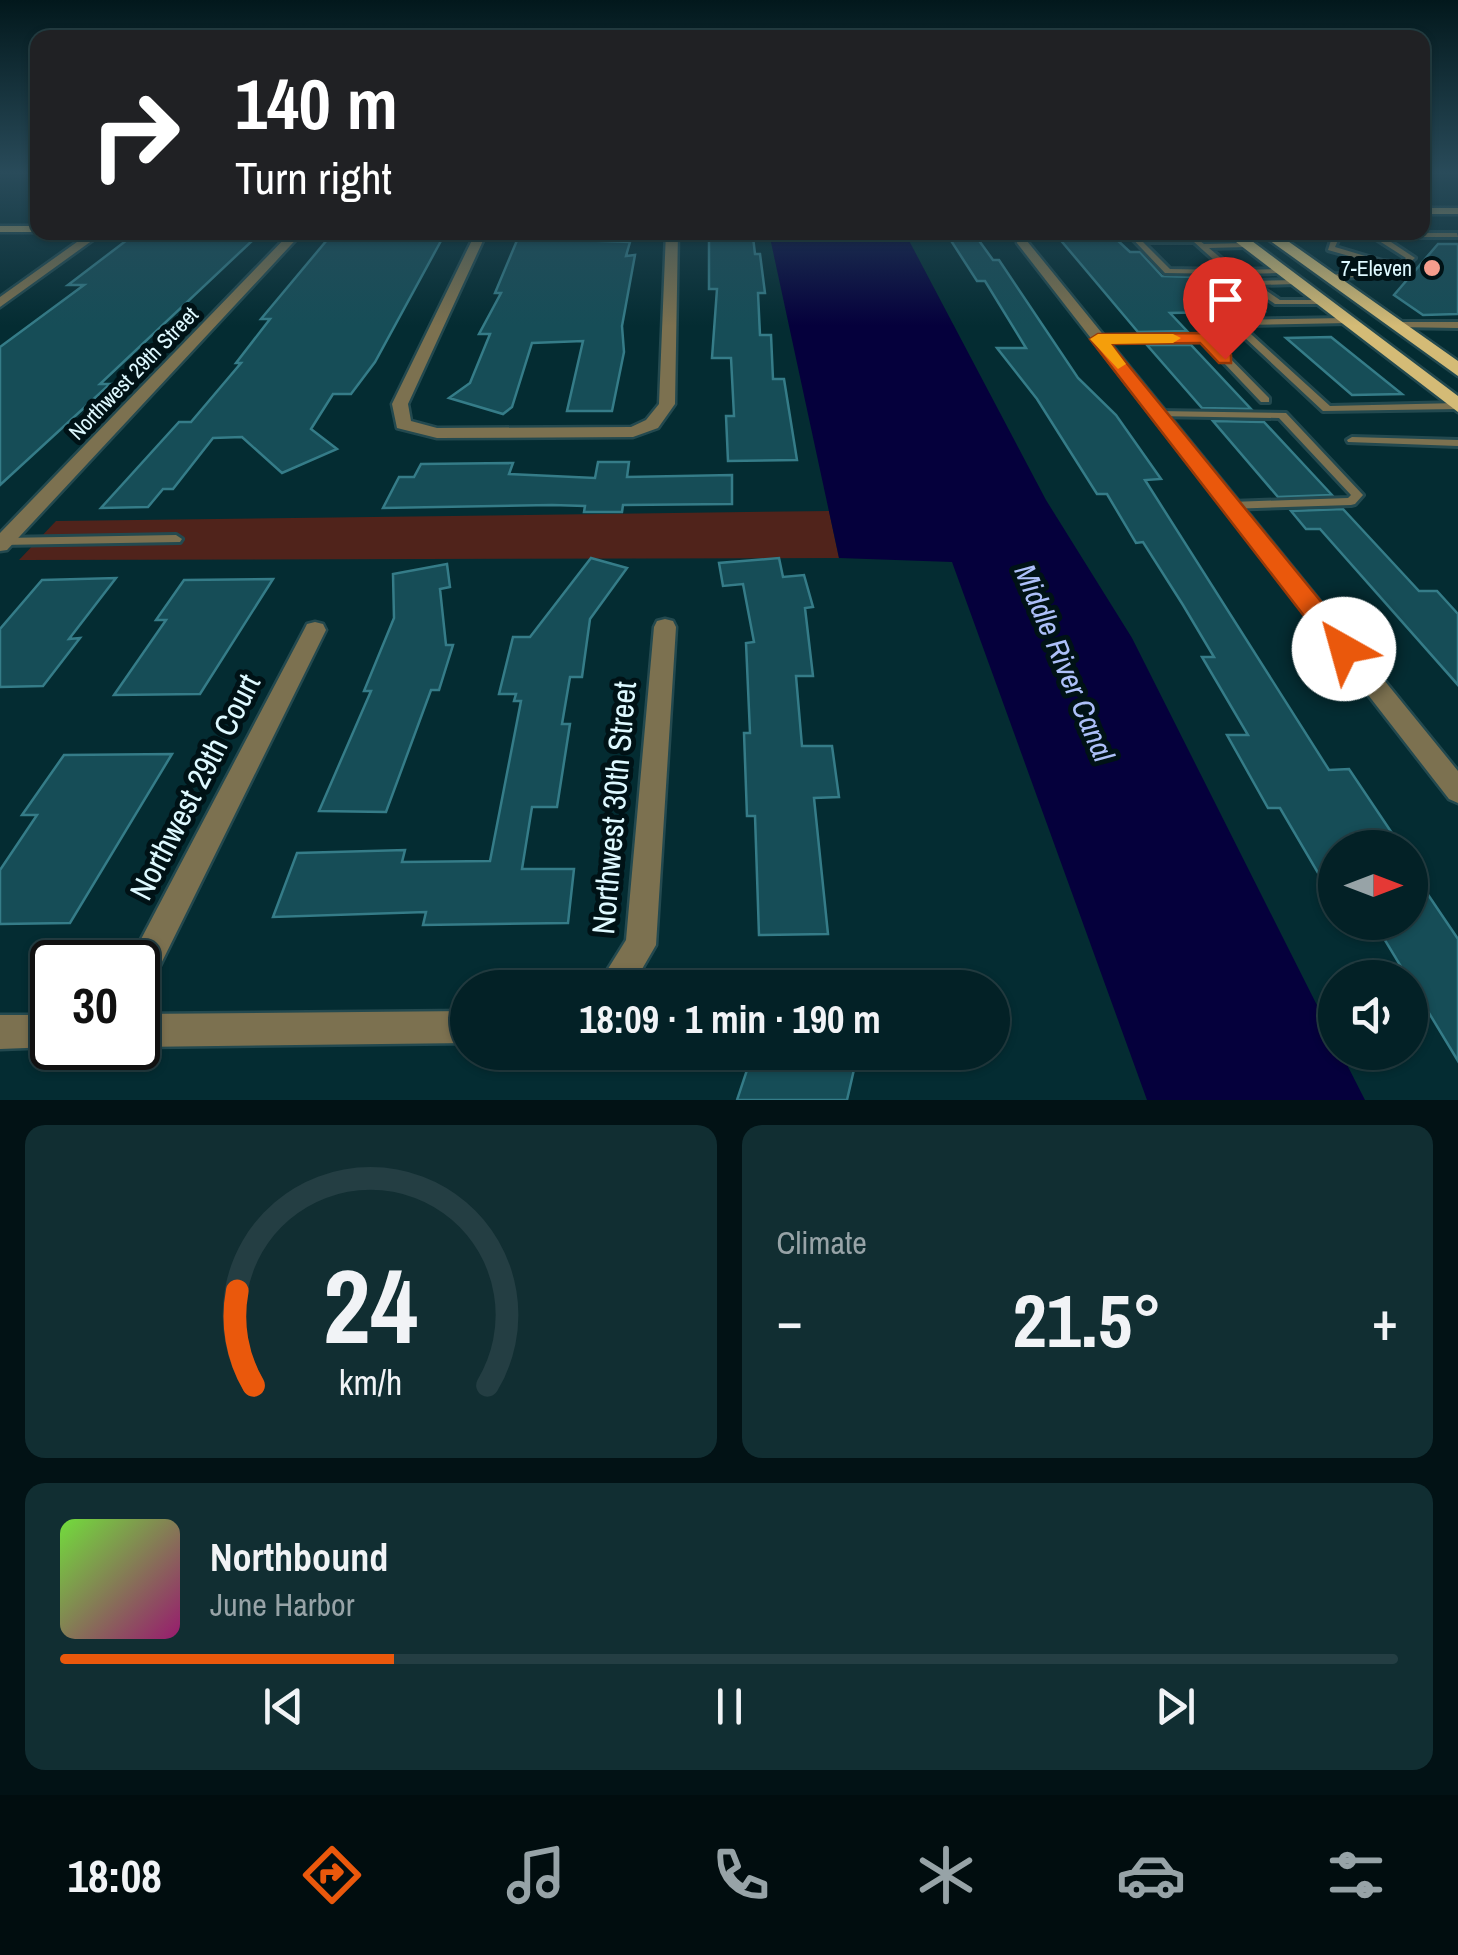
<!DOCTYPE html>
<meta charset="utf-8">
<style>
:root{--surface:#032126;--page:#112e32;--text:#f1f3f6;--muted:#97a3a7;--line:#243e43;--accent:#ea580c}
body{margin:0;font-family:"Archivo Narrow",sans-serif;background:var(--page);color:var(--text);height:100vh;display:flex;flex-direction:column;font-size:38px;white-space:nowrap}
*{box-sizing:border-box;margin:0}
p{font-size:32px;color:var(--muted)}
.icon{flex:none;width:55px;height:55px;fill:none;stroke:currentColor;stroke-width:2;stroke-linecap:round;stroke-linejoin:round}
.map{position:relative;height:1100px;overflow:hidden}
.panel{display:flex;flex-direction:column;gap:25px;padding:25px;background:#021215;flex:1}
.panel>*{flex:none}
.top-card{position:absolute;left:30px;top:30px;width:1400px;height:210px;border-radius:20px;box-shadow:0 2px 8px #0004,0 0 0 2px var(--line);background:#202124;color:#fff;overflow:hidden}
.needle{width:65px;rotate:90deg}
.buttons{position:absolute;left:1318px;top:830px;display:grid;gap:20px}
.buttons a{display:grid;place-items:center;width:110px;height:110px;border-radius:50%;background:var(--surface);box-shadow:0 2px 8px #0004,0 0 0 2px var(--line);font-size:50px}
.speed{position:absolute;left:30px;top:940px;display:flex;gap:20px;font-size:50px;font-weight:700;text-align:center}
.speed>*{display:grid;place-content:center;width:130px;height:130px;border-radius:50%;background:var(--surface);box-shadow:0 2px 8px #0004,0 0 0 2px var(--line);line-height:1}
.speed .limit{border:5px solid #111;border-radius:15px;background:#fff;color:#111}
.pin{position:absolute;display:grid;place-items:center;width:85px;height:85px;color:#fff;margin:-102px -42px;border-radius:50% 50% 50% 0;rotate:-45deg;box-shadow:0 0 10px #0007}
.pin .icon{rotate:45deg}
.me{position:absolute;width:110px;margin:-55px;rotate:322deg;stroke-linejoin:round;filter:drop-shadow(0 0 8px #0008)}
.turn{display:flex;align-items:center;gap:35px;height:210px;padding:0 40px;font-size:45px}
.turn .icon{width:130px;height:130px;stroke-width:2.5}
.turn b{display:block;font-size:70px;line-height:85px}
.big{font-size:75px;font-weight:700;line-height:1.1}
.panel .card{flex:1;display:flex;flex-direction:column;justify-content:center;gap:15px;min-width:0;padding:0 35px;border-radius:20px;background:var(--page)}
.panel .dial{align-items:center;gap:0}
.dial svg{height:260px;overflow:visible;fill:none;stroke:var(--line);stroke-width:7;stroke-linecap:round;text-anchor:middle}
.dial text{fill:var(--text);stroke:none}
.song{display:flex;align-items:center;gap:30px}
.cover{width:120px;height:120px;border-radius:15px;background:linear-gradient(135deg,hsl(100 70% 55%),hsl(320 70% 35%))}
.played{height:10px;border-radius:5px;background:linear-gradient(90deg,var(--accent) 25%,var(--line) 25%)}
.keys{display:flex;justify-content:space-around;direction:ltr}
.heat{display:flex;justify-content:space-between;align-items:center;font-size:55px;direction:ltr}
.panel .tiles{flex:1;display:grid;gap:25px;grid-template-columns:1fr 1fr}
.card:last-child{grid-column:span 2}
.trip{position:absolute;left:450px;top:970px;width:560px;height:100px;border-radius:50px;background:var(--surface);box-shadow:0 2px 8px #0004,0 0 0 2px var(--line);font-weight:700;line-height:100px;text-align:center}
.dock{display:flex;height:160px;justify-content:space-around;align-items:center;background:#010d0f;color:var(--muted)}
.dock .icon{width:70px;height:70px}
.dock .selected{color:var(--accent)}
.dock b{font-size:45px;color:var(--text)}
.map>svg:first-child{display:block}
</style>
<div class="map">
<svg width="1458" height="1100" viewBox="0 0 1458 1100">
<rect width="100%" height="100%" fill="#042c32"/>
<path fill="#50231b" d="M829 511 839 558 19 560 56 521Z"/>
<path fill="#05003c" d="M769 233H905L1046 500 1132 638 1335 1041V1052L1341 1053 1365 1100H1147L952 562 839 558Z"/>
<path fill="#164d57" stroke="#357c88" stroke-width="2.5" d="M975 235 993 260H999L1078 378 1116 415 1161 479 1145 480 1329 770 1349 769 1402 848H1335V902L1280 808H1268L1227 735H1248L1202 657H1214L1183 605 1143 542 1136 543 1107 494H1097L1037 399 997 348H1026L985 281H977L948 236Z
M709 237H753L755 254H760L765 293H758L760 335H771L773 379H784L797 460 728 461 726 416H734L731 358H712L717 289H709Z
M1058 237H1114L1130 252H1140L1162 276 1224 278 1264 311 1170 313 1187 331 1138 332Z
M518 238 630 242 626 256 635 255 622 326 624 352 612 411H567L583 341 532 343 512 407 503 414 449 398 470 383 490 334H479L501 293H495Z
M254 239 100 384H110L0 485V347L84 285H68L127 240Z
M442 239 375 362 351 394H333L311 429 337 449 282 473 242 437 213 438 173 489H163L148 507 101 508 179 422H191L241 363H236L270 319H261L327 240Z
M1438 244H1458V314L1423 315 1394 295Z
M1331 337 1402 394 1352 395 1286 338Z
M1147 345H1191L1251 409 1202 408Z
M1213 421 1264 422 1332 495 1278 497Z
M598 462H629L627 477 732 475V504L623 505 622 512H584L585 506 552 505 383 508 399 477H414L421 464 513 463 509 474 595 478Z
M1343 509 1419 591H1437L1458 614V685L1320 529H1306L1291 511Z
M591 558 627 568 590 619 582 677H570L562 724H570L557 807H532L522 869H574L568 923 423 925 426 912 273 917 297 853 405 850 402 862 490 861 521 701H514L516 694H499L513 637H530Z
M779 558 783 577 804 575 813 607 805 608 813 676H796L802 746H832L839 797 814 798 828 934 759 935 755 816H747L744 733H750L746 643 754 642 743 584 723 586 719 563Z
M447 564 450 587 440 589 446 645H453L439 690H431L386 812 319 811 371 691H364L394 618 393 574Z
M116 578 69 639 80 638 43 686 0 687V629L42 580Z
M273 579 200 694 114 695 166 620H156L184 580Z
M172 754 70 923 0 924V870L37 815H22L64 755Z
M1410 868 1458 939V1061L1374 922H1410Z
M753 1052H858L847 1100H737Z"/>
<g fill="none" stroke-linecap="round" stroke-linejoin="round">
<defs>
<path id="lane" d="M1126 232H1134L1139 238H1196L1204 244 1250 243V247H1247L1209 248 1235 270 1284 269 1285 271 1281 273 1241 274 1252 281 1298 280V284H1295L1258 285 1280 300H1322L1326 302 1322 304H1275L1231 274 1165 273ZM1143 242H1194L1225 270 1170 269Z
M1376 232 1415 258 1403 268 1382 265 1357 277 1325 279V275H1328L1355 273 1374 263 1328 250 1333 234ZM1373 237 1406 258 1401 263 1382 261 1335 247 1339 238Z
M1405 233H1457L1458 237H1402L1401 235Z
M1346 318 1350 321 1349 323 1241 325 1330 406 1458 403V409L1323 411 1229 323 1233 320Z
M1396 322H1458V328L1393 327 1392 325Z
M1205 335 1208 336 1269 398V402H1261L1203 341 1098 342 1094 339 1098 336Z
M1158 411 1286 413 1363 495 1355 504 1351 505 1227 509 1225 506 1231 502 1348 498 1351 495 1279 418 1154 416 1153 414Z
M1352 437 1458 440V446L1348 442 1347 440Z
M176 535 182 539 180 542 0 545V539L3 538Z"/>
<path id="street" d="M91 232H104L0 307V297Z
M291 232H303L7 550 0 551V533Z
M476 232H487L408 404 411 421 437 428 631 427 646 420 659 404 666 232H678L675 404 658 428 633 437 437 438 397 428 392 404Z
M1019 232H1030L1027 241 1458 771V803L1449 799 1017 243Z
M665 619 673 621 676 627 656 945 631 988H596L626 940 654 627 657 621Z
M315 622 323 624 326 630 149 988 138 993V962H129L304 630 307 624Z
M468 1011V1043L138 1047V1014Z
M0 1015H52V1047L0 1049Z"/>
<path id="secondary" d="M1422 208H1458V214H1422Z
M0 226H38V232H0Z"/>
<path id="primary" d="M1223 232H1240L1458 396V412Z
M1258 232H1275L1458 361V376Z"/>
</defs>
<use href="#lane" stroke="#23494f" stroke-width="6"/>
<use href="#street" stroke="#23494f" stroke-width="5"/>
<use href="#secondary" stroke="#23494f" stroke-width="5"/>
<use href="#primary" stroke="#23494f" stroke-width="5"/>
<use href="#lane" fill="#7c7150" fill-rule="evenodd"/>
<use href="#street" fill="#7c7150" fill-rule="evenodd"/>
<use href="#secondary" fill="#ae9b66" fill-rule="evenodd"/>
<use href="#primary" fill="#d4bb76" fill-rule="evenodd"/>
</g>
<linearGradient id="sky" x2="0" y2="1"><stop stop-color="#02181c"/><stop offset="0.53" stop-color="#294b5a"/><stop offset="1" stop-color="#294b5a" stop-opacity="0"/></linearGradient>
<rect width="1458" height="326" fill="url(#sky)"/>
<path fill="#ea580c" stroke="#983908" stroke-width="2.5" d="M1205 333 1231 355V363H1219L1200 343 1111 344 1354 642 1357 649 1354 656H1335L1090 339 1098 334Z"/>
<path fill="#f59e0b" d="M1098 334H1173L1181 338 1173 343 1111 344 1126 364 1118 369 1090 339Z"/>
<circle fill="#f59d8d" stroke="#001216" stroke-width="4" cx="1432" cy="268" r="10"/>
<g text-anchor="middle" stroke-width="10" stroke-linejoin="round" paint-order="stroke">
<g font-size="22" fill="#def9ff" stroke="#001216" text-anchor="end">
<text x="1412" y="276">7-Eleven</text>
</g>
<g font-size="22" fill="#def9ff" stroke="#001216">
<text transform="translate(133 373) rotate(-46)" y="8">Northwest 29th Street</text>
</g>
<g font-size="30" font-style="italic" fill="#adc0f9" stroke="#001216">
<text transform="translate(1064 663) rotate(67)" y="10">Middle River Canal</text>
</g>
<g font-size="32" fill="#def9ff" stroke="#001216">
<text transform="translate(195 787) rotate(-63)" y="11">Northwest 29th Court</text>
<text transform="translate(614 808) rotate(-85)" y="11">Northwest 30th Street</text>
</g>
</g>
</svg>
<div class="buttons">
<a><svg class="needle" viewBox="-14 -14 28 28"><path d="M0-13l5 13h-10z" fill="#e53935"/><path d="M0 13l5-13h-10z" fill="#97a3a7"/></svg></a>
<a><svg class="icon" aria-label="sound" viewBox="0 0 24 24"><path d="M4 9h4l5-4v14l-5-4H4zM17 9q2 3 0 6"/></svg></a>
</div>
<div class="speed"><div class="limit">30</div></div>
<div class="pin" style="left:1225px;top:359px;background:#d93025"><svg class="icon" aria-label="arrive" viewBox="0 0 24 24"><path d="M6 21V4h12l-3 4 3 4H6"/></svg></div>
<svg class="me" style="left:1344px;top:649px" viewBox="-20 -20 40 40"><circle r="19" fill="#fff"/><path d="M0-13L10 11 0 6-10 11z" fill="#ea580c"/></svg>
<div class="trip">18:09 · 1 min · 190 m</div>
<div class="top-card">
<div class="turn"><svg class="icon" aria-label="right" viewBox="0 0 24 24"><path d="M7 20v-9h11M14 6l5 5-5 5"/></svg><div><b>140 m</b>Turn right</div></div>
</div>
</div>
<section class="panel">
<div class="tiles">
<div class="card dial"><svg viewBox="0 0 100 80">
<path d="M14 69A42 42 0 1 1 86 69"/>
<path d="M14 69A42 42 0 0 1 9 40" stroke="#ea580c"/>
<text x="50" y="56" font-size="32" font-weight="700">24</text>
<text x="50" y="72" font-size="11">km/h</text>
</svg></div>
<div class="card"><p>Climate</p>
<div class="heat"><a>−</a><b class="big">21.5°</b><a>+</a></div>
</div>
<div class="card">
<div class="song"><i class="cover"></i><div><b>Northbound</b><p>June Harbor</p></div></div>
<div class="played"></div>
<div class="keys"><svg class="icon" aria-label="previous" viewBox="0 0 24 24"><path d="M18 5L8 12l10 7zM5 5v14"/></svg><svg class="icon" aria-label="pause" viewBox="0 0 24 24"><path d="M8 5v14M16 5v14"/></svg><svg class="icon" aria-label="next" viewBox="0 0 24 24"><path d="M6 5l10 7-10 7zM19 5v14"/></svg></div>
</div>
</div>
</section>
<nav class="dock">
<b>18:08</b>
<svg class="icon selected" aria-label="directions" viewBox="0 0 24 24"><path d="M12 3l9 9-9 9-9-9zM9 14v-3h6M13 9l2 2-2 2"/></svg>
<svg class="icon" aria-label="music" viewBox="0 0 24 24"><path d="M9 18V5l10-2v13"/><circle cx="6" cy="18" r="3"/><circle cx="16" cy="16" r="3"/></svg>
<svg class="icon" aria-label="phone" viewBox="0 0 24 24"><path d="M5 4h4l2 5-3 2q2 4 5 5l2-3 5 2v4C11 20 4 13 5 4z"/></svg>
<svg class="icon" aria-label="climate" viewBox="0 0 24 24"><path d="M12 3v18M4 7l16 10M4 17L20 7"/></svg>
<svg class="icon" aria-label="car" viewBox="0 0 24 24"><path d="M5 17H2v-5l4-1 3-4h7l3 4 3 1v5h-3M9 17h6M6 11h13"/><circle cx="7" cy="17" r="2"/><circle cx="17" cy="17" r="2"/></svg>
<svg class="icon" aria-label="filters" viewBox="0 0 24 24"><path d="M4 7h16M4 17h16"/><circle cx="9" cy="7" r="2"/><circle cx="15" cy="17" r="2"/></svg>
</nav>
